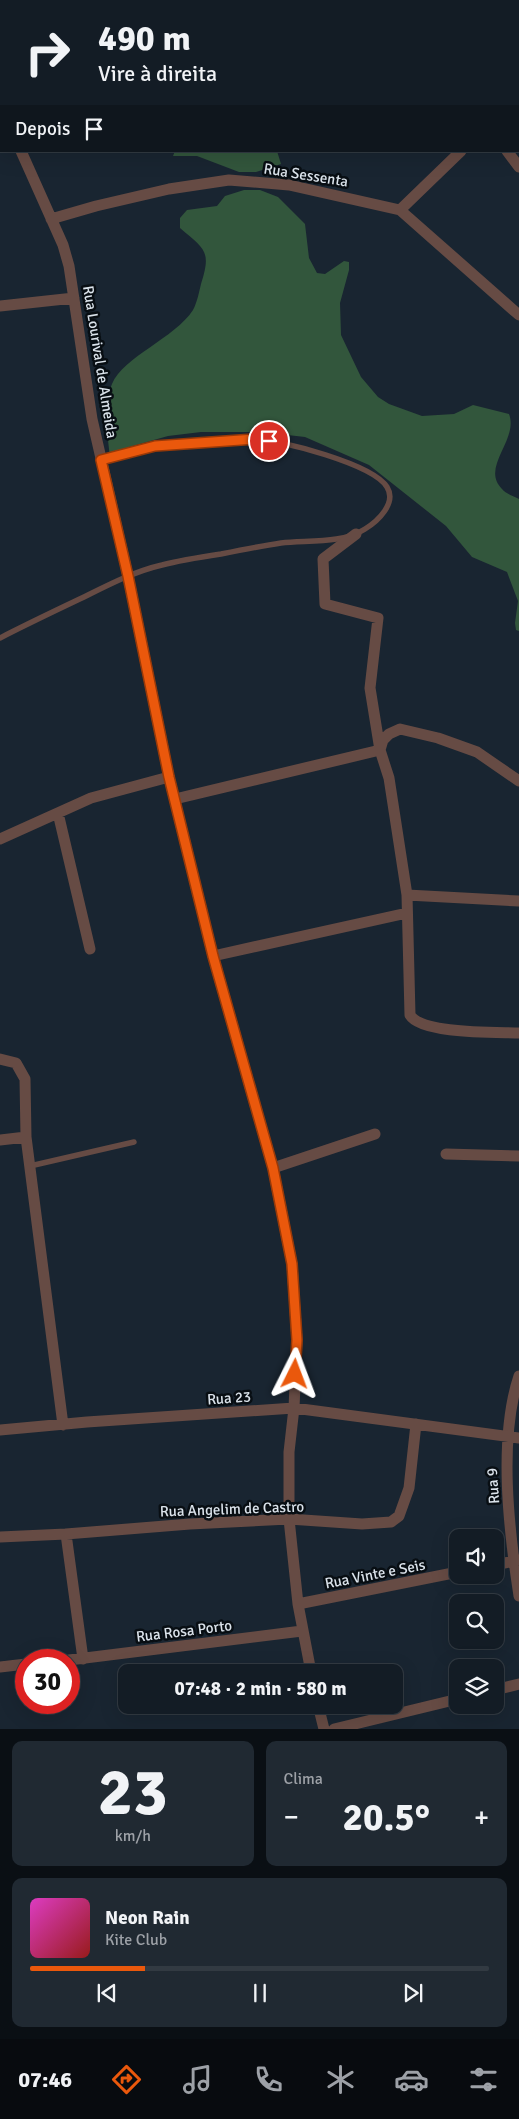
<!DOCTYPE html>
<html lang="pt">
<meta charset="utf-8">
<style>
:root{--surface:#131c25;--page:#202932;--text:#f1f3f6;--muted:#9da1a7;--line:#323a42;--accent:#ea580c}
body{margin:0;font-family:Signika,sans-serif;background:var(--page);color:var(--text);height:100vh;display:flex;flex-direction:column;font-size:19px;white-space:nowrap}
*{box-sizing:border-box;margin:0}
p{font-size:16px;color:var(--muted)}
.icon{flex:none;width:28px;height:28px;fill:none;stroke:currentColor;stroke-width:2;stroke-linecap:round;stroke-linejoin:round}
.map{position:relative;height:1729px;overflow:hidden}
.drawer{display:flex;flex-direction:column;gap:12px;padding:12px;background:#0a0f14;flex:1}
.drawer>*{flex:none}
.top-card{position:absolute;left:0px;top:0px;width:520px;height:152px;box-shadow:0 5px 20px #0002,0 0 0 1px var(--line);background:#131c25;color:var(--text);overflow:hidden}
.fabs{position:absolute;left:449px;top:1529px;display:grid;gap:10px}
.fabs a{display:grid;place-items:center;width:55px;height:55px;border-radius:10px;background:var(--surface);box-shadow:0 5px 20px #0002,0 0 0 1px var(--line);font-size:25px}
.speed{position:absolute;left:15px;top:1649px;display:flex;gap:10px;font-size:25px;font-weight:700;text-align:center}
.speed>*{display:grid;place-content:center;width:65px;height:65px;border-radius:50%;background:var(--surface);box-shadow:0 5px 20px #0002,0 0 0 1px var(--line);line-height:1}
.speed .limit{border:8px solid #d22;background:#fff;color:#111}
.pin{position:absolute;display:grid;place-items:center;width:42px;height:42px;color:#fff;margin:-21px;border:2px solid #fff;border-radius:50%;box-shadow:0 1px 5px #0007}
.me{position:absolute;width:55px;margin:-28px;rotate:3deg;stroke-linejoin:round;filter:drop-shadow(0 0 4px #0008)}
.turn{display:flex;align-items:center;gap:18px;height:105px;padding:0 15px;font-size:22px}
.turn .icon{width:65px;height:65px;stroke-width:2.5}
.turn b{display:block;font-size:35px;line-height:42px}
.then{display:flex;align-items:center;height:48px;padding:0 15px;background:#0003;gap:10px;font-size:19px}
.big{font-size:38px;font-weight:700;line-height:1.1}
.drawer .widget{flex:1;display:flex;flex-direction:column;justify-content:center;gap:8px;min-width:0;padding:0 18px;border-radius:10px;background:var(--page)}
.drawer .dial{align-items:center;gap:0}
.dial b{font-size:65px;line-height:1}
.song{display:flex;align-items:center;gap:15px}
.cover{width:60px;height:60px;border-radius:8px;background:linear-gradient(135deg,hsl(310 70% 55%),hsl(0 70% 35%))}
.played{height:5px;border-radius:2px;background:linear-gradient(90deg,var(--accent) 25%,var(--line) 25%)}
.keys{display:flex;justify-content:space-around;direction:ltr}
.heat{display:flex;justify-content:space-between;align-items:center;font-size:28px;direction:ltr}
.drawer .tiles{flex:1;display:grid;gap:12px;grid-template-columns:1fr 1fr}
.widget:last-child{grid-column:span 2}
.trip{position:absolute;left:118px;top:1664px;width:285px;height:50px;border-radius:10px;background:var(--surface);box-shadow:0 5px 20px #0002,0 0 0 1px var(--line);font-weight:700;line-height:50px;text-align:center}
.tabs{display:flex;height:80px;justify-content:space-around;align-items:center;background:#080b0f;color:var(--muted)}
.tabs .icon{width:35px;height:35px}
.tabs .active{color:var(--accent)}
.tabs b{font-size:22px;color:var(--text)}
.map>svg:first-child{display:block}
</style>
<div class="map">
<svg width="519" height="1729" viewBox="0 0 519 1729">
<rect width="100%" height="100%" fill="#192531"/>
<path fill="#32563c" d="M112 0H267L268 1H115Z
M175 151H277L281 164 256 172H239L197 156H173Z
M244 190H260L278 197 305 224 309 258 317 273 325 274 344 261 349 262V270L340 303 341 335 361 377 378 397 389 404 422 416 454 414 473 405 509 414C519 440 480 467 502 489 506 494 514 496 519 499V631L516 630 515 623 518 601 507 572 472 557 446 526 369 465 305 437 261 432H201L168 436 129 447 110 459C108 435 102 407 112 384 123 357 175 338 193 310 197 303 199 292 201 284 212 250 204 249 180 228V218L187 210 217 206 225 196Z"/>
<g fill="none" stroke-linecap="round" stroke-linejoin="round">
<path stroke="#664b44" stroke-width="5.5" d="M0 638C29 623 59 609 88 595 112 583 136 571 162 565 181 560 201 557 221 554 241 550 261 546 281 543 308 540 342 544 365 529 378 521 397 503 387 487 373 464 281 440 254 439 203 437 150 445 101 459
M30 1166 134 1142"/>
<path stroke="#664b44" stroke-width="11" d="M394 0V1
M18 1V0
M21 151 63 245 69 266 92 419 128 576 169 777 213 956 273 1168 292 1264 297 1340 294 1408 289 1452V1519L298 1604 311 1672
M507 151 519 167
M400 210 461 151
M51 219 96 206 169 189 229 180 289 185 400 210 519 315
M0 306 74 298
M519 781 477 752 438 738 400 729 389 734 383 740 380 750 389 778 407 895 410 1015C421 1034 496 1032 519 1033
M175 799 380 750 370 688 378 618 325 604 323 559 356 534
M58 813 90 949
M0 839 91 798 169 777
M407 895 519 901
M213 956 407 913
M0 1059 16 1063 25 1079 26 1137 63 1425
M0 1140 26 1137
M446 1154 519 1156
M273 1168 375 1134
M519 1376C498 1439 509 1531 519 1596
M0 1430 87 1422 294 1408 519 1438
M66 1534 83 1659
M0 1537 66 1534 190 1524 289 1519 362 1524 391 1522 399 1516 409 1488 416 1424
M495 1565 519 1560
M298 1604 458 1572
M69 1660 302 1631
M0 1667 26 1664
M495 1690 519 1684
M318 1705 324 1729
M334 1729 458 1699"/>
</g>
<g fill="none" stroke-linecap="round" stroke-linejoin="round">
<defs>
<path id="route" d="M269 441 255 439 155 446 101 460 128 576 169 777 213 956 273 1168 292 1264 297 1340 295 1374"/>
</defs>
<use href="#route" stroke="#983908" stroke-width="12"/>
<use href="#route" stroke="#ea580c" stroke-width="9"/>
</g>
<g text-anchor="middle" stroke-width="5" stroke-linejoin="round" paint-order="stroke">
<g font-size="15" fill="#dbe3eb" stroke="#080e13">
<text transform="translate(306 175) rotate(9)" y="5">Rua Sessenta</text>
<text transform="translate(100 362) rotate(81)" y="5">Rua Lourival de Almeida</text>
<text transform="translate(229 1398) rotate(-4)" y="5">Rua 23</text>
<text transform="translate(493 1486) rotate(-94)" y="5">Rua 9</text>
<text transform="translate(232 1509) rotate(-2)" y="5">Rua Angelim de Castro</text>
<text transform="translate(375 1574) rotate(-11)" y="5">Rua Vinte e Seis</text>
<text transform="translate(184 1631) rotate(-7)" y="5">Rua Rosa Porto</text>
</g>
</g>
</svg>
<div class="fabs">
<a><svg class="icon" aria-label="sound" viewBox="0 0 24 24"><path d="M4 9h4l5-4v14l-5-4H4zM17 9q2 3 0 6"/></svg></a>
<a><svg class="icon" aria-label="search" viewBox="0 0 24 24"><circle cx="10" cy="10" r="6"/><path d="M15 15l6 6"/></svg></a>
<a><svg class="icon" aria-label="layers" viewBox="0 0 24 24"><path d="M12 4l9 5-9 5-9-5zM3 14l9 5 9-5"/></svg></a>
</div>
<div class="speed"><div class="limit">30</div></div>
<div class="pin" style="left:269px;top:441px;background:#d93025"><svg class="icon" aria-label="arrive" viewBox="0 0 24 24"><path d="M6 21V4h12l-3 4 3 4H6"/></svg></div>
<svg class="me" style="left:295px;top:1374px" viewBox="-20 -20 40 40"><path d="M0-17L14 15 0 8-14 15z" fill="#ea580c" stroke="#fff" stroke-width="4"/></svg>
<div class="trip">07:48 · 2 min · 580 m</div>
<div class="top-card">
<div class="turn"><svg class="icon" aria-label="right" viewBox="0 0 24 24"><path d="M7 20v-9h11M14 6l5 5-5 5"/></svg><div><b>490 m</b>Vire à direita</div></div>
<div class="then">Depois<svg class="icon" aria-label="arrive" viewBox="0 0 24 24"><path d="M6 21V4h12l-3 4 3 4H6"/></svg></div>
</div>
</div>
<section class="drawer">
<div class="tiles">
<div class="widget dial"><b>23</b><p>km/h</p></div>
<div class="widget"><p>Clima</p>
<div class="heat"><a>−</a><b class="big">20.5°</b><a>+</a></div>
</div>
<div class="widget">
<div class="song"><i class="cover"></i><div><b>Neon Rain</b><p>Kite Club</p></div></div>
<div class="played"></div>
<div class="keys"><svg class="icon" aria-label="previous" viewBox="0 0 24 24"><path d="M18 5L8 12l10 7zM5 5v14"/></svg><svg class="icon" aria-label="pause" viewBox="0 0 24 24"><path d="M8 5v14M16 5v14"/></svg><svg class="icon" aria-label="next" viewBox="0 0 24 24"><path d="M6 5l10 7-10 7zM19 5v14"/></svg></div>
</div>
</div>
</section>
<nav class="tabs">
<b>07:46</b>
<svg class="icon active" aria-label="directions" viewBox="0 0 24 24"><path d="M12 3l9 9-9 9-9-9zM9 14v-3h6M13 9l2 2-2 2"/></svg>
<svg class="icon" aria-label="music" viewBox="0 0 24 24"><path d="M9 18V5l10-2v13"/><circle cx="6" cy="18" r="3"/><circle cx="16" cy="16" r="3"/></svg>
<svg class="icon" aria-label="phone" viewBox="0 0 24 24"><path d="M5 4h4l2 5-3 2q2 4 5 5l2-3 5 2v4C11 20 4 13 5 4z"/></svg>
<svg class="icon" aria-label="climate" viewBox="0 0 24 24"><path d="M12 3v18M4 7l16 10M4 17L20 7"/></svg>
<svg class="icon" aria-label="car" viewBox="0 0 24 24"><path d="M5 17H2v-5l4-1 3-4h7l3 4 3 1v5h-3M9 17h6M6 11h13"/><circle cx="7" cy="17" r="2"/><circle cx="17" cy="17" r="2"/></svg>
<svg class="icon" aria-label="filters" viewBox="0 0 24 24"><path d="M4 7h16M4 17h16"/><circle cx="9" cy="7" r="2"/><circle cx="15" cy="17" r="2"/></svg>
</nav>
